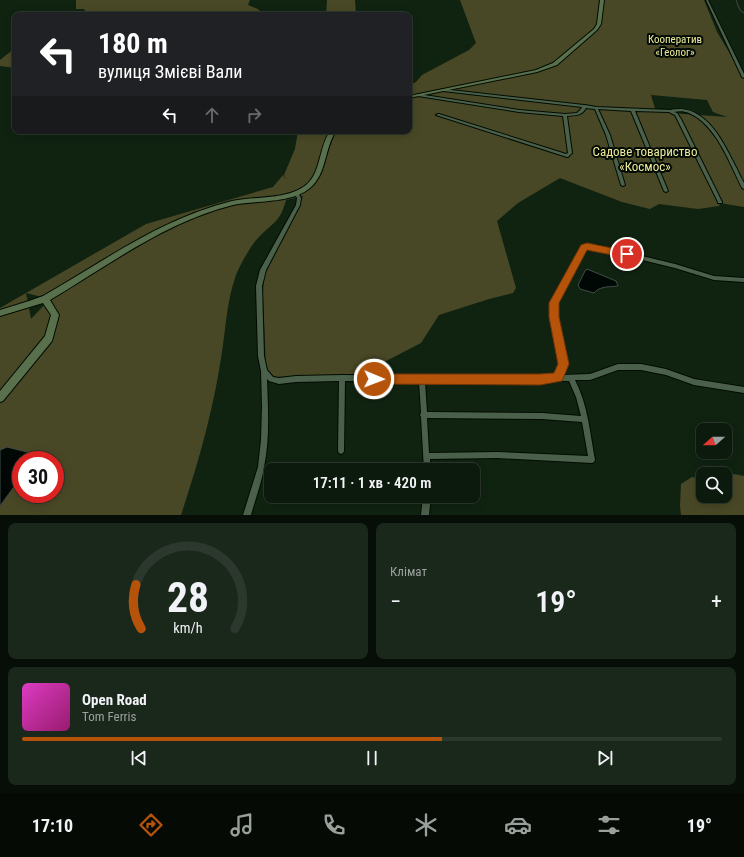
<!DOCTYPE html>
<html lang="uk">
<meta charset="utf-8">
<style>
:root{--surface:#0c1a0d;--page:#1a271b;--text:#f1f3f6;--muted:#9aa19d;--line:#2c382e;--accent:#b45309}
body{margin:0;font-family:"Roboto Condensed",sans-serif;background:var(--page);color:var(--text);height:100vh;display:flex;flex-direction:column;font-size:15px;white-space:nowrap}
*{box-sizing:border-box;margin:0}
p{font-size:13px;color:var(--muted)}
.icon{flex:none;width:22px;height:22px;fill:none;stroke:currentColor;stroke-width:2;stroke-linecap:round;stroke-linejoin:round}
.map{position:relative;height:515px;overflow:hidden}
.side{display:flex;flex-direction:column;gap:8px;padding:8px;background:#070e07;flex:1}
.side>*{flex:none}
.hud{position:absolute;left:12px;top:12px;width:400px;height:122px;border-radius:8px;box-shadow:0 2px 10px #0003,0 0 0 1px var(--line);background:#202124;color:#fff;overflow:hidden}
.needle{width:26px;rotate:249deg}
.fabs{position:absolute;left:696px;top:423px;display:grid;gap:8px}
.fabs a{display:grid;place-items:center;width:36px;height:36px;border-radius:8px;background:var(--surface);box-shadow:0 2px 10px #0003,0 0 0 1px var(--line);font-size:20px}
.speed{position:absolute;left:12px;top:451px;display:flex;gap:8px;font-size:20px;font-weight:700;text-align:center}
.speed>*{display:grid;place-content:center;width:52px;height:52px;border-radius:50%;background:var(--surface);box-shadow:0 2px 10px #0003,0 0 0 1px var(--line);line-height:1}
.speed .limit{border:6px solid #d22;background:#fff;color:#111}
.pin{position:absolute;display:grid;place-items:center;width:34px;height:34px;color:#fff;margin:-17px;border:2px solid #fff;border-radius:50%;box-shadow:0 1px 4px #0007}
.me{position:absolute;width:44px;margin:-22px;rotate:91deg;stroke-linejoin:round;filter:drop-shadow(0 0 3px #0008)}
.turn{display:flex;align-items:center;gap:14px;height:84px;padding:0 20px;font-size:18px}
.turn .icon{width:52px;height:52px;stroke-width:2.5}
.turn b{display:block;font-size:28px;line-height:34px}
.lanes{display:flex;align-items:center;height:38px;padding:0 20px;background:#0003;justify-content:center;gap:20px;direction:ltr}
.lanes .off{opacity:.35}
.big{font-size:30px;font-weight:600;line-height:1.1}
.side .tile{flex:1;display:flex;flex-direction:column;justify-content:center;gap:6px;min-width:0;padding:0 14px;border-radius:8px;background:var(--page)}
.side .dial{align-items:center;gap:0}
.dial svg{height:104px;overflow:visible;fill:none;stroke:var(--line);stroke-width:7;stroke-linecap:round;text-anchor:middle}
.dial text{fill:var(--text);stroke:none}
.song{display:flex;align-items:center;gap:12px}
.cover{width:48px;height:48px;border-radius:6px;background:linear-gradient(135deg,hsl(310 70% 55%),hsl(320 70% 35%))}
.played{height:4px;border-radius:2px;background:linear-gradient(90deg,var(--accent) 60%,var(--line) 60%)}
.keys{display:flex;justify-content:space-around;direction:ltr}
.heat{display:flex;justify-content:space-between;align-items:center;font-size:22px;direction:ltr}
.side .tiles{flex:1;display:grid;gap:8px;grid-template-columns:1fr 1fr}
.tile:last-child{grid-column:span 2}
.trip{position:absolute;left:264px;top:463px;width:216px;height:40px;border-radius:8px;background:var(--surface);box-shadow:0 2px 10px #0003,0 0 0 1px var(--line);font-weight:600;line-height:40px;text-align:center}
.menu{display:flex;height:64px;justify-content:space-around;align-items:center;background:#050a05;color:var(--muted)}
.menu .icon{width:28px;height:28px}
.menu .active{color:var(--accent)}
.menu b{font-size:18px;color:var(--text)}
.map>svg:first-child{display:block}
</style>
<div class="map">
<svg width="744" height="515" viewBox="0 0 744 515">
<rect width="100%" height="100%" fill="#102311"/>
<path fill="#494826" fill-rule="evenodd" d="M76 0H250L248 5 258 9 263 15H85L86 12 84 9H76Z
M327 0H355L356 15H326Z
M460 0H704L717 32 744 77V207L720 203 719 206 698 209 659 204 650 209 622 202 560 178 518 203 497 221 516 288 513 293 489 299 439 315 421 343 361 374 276 377 266 372 263 294 264 276 298 210 303 196 286 200C280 223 273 222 258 238 251 245 240 265 236 275 226 303 226 329 221 358 213 411 198 464 181 515H0V308L146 224 273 187 283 175 286 179 284 175 295 149 298 131H409V85L416 82 422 75 469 50 476 43ZM651 95 707 100 713 112 727 117 656 112ZM26 293 50 299 31 319ZM21 460H55V494H21Z
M15 48V68L0 66V60Z
M734 474 744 476V515H681L680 506 681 484 692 477 703 479V496H725V479Z"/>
<path fill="#000806" stroke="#424b46" d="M587 269 616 281 618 286C610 287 599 286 594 293L580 289 578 285 585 271Z
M7 447 31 453V460H21V477L0 506V450Z"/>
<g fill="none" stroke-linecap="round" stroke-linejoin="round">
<path stroke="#424b46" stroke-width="1" d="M736 0 740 10 744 13"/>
<defs>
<path id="street" d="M706 0H708L744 74V78L742 77Z
M442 89 584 105H585L596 107 670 110C681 108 690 109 700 116 717 127 728 152 737 169 739 174 742 179 744 183 744 185 744 188 744 189L742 188C730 164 716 124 689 113 684 111 679 111 674 112L677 113 681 119 722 202V203H718V202L677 119 675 115 669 112 635 111 668 191 666 192 664 191 631 111 598 109 610 135 625 185 623 186 621 185 606 135 595 109 586 108C582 116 575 115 567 116L572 153 568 157H567L436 115 438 114H439L566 154 568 153 563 116 519 112 418 96 416 95 418 94 519 110 565 114 577 113 581 109 582 107 443 91H442Z
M296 191 298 192 301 198 300 205 266 270 262 286 264 356 267 370 273 377 279 378 296 376 342 375 540 377 556 375 561 364 551 317V303L582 247 597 245 675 264 714 276 744 278V282L714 280 675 268 597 249 586 250 557 303V317L567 364 562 375 590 374 618 364H641L666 369 694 379 744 387V393L694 385 666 375 641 370H618L590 380H575C588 405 590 433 595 460L594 462 592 463 497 458 430 459V470H424L421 417 420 415 421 413 419 382 345 381 344 451 343 453 341 454 339 453 338 451 339 381 296 382 279 384 269 381 267 379C268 408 270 439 264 467 262 482 255 500 251 515H243L258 467 261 440 262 406 261 371 258 356 256 286 260 270 296 205 297 198 294 193ZM558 381H569L576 397 581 416 542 413 427 412 425 382 540 383ZM427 418 542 419 582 422 588 456 497 452 429 453Z
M423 496H431L429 515H421Z"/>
<path id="secondary" d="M600 0H604L601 24 597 30 557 65 537 72 409 98V96L536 70 553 63 594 29 597 24Z
M330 131H336C324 149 327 174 310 188 291 204 256 200 233 205 165 222 109 265 50 300L59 315 52 341 3 401 0 402V391L45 336 51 315 43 303 0 316V310L29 301 43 296C106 260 160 219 232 201 254 196 288 200 306 185 321 173 319 147 330 131Z"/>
</defs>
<use href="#street" stroke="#000c01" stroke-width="2"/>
<use href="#secondary" stroke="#000c01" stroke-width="2"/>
<use href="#street" fill="#4b604b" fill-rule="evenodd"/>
<use href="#secondary" fill="#59704c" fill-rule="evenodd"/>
</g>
<path fill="#b45309" stroke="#753606" d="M587 243 627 251 631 254 627 258 587 250 559 303V317L569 364 562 381 540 385 374 384 370 383 369 379 370 375 374 374H540L554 373 558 364 549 317V303L581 245Z"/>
<g text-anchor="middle" stroke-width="4" stroke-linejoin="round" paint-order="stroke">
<g font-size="11" fill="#ecea9a" stroke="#040a04">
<text x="675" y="43">Кооператив<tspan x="675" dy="13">«Геолог»</tspan></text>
</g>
<g font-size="13" fill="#ecea9a" stroke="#040a04">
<text x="645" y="156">Садове товариство<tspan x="645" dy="15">«Космос»</tspan></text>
</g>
</g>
</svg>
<div class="fabs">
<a><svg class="needle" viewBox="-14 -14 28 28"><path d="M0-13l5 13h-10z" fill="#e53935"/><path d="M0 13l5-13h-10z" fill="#9aa19d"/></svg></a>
<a><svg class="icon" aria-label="search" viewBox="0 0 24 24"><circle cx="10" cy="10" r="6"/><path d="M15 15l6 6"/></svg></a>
</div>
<div class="speed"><div class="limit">30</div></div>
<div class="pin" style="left:627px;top:254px;background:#d93025"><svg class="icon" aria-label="arrive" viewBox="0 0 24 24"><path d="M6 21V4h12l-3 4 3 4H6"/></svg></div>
<svg class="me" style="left:374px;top:379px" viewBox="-20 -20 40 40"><circle r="17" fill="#b45309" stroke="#fff" stroke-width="3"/><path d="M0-11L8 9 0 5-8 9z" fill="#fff"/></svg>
<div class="trip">17:11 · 1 хв · 420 m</div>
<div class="hud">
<div class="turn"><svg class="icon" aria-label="left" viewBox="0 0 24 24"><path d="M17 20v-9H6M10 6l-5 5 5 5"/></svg><div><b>180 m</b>вулиця Змієві Вали</div></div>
<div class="lanes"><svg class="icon" aria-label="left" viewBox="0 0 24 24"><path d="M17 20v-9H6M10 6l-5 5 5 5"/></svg><svg class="icon off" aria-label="ahead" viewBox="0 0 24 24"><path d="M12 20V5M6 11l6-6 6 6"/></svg><svg class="icon off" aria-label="right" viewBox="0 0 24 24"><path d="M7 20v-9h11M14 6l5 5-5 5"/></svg></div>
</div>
</div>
<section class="side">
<div class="tiles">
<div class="tile dial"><svg viewBox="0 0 100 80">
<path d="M14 69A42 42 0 1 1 86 69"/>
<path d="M14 69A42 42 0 0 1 10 35" stroke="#b45309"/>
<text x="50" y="56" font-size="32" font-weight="700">28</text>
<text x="50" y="72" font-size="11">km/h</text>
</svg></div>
<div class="tile"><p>Клімат</p>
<div class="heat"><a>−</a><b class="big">19°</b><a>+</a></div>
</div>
<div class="tile">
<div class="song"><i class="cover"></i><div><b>Open Road</b><p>Tom Ferris</p></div></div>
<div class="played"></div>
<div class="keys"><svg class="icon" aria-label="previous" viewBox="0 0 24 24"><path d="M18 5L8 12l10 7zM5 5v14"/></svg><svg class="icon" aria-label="pause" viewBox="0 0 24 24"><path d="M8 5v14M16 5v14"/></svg><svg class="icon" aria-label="next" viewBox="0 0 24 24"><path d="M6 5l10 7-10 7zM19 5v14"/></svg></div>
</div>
</div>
</section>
<nav class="menu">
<b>17:10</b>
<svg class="icon active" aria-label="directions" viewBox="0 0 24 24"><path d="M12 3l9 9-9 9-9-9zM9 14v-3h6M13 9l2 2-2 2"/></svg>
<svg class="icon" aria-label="music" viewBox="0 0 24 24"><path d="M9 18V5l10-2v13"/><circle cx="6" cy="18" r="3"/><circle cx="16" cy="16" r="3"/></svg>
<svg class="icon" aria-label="phone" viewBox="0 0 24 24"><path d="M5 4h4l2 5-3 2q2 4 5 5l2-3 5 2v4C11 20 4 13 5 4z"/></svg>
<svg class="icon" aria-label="climate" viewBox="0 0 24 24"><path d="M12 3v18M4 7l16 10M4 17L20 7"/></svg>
<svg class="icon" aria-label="car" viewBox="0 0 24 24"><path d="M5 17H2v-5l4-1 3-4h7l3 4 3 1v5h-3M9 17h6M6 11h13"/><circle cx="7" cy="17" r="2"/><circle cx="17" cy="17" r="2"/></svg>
<svg class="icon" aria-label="filters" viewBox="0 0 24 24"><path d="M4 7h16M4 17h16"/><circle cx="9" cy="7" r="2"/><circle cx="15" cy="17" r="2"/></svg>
<b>19°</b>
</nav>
